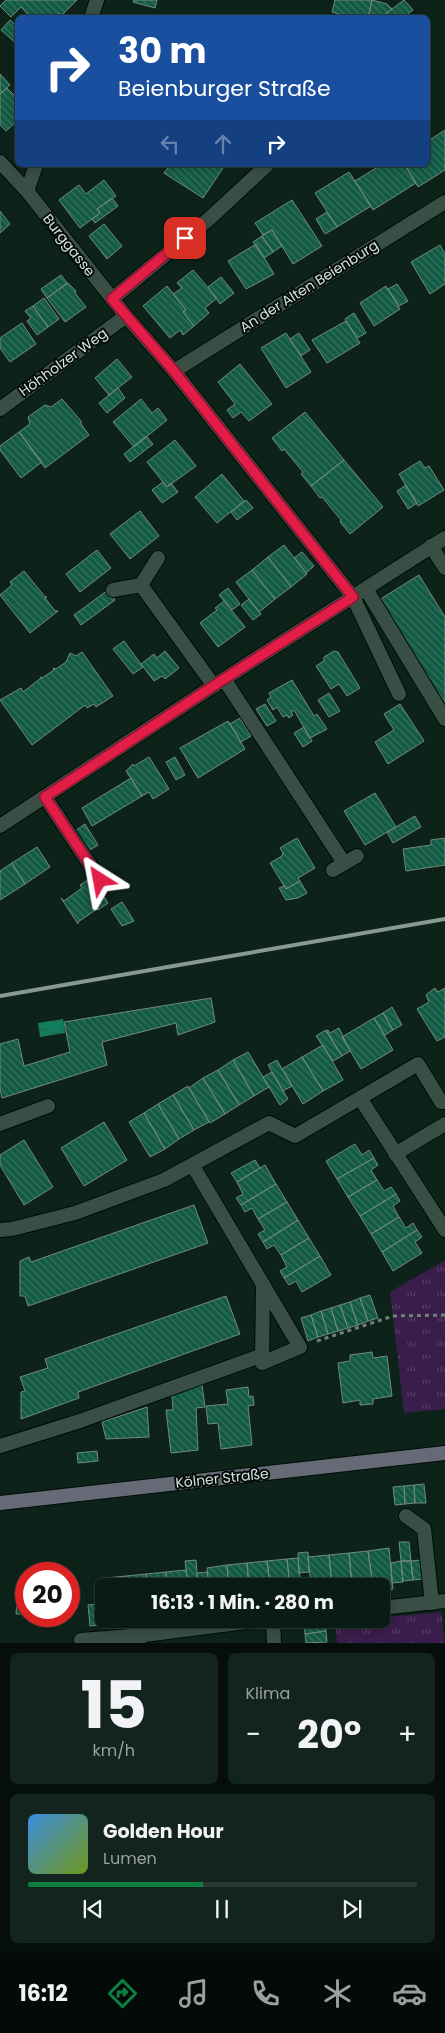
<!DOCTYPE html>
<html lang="de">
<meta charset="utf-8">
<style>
:root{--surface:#0a1a14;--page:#13231d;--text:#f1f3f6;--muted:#99a1a0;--line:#2a3834;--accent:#0b8043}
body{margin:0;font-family:Poppins,sans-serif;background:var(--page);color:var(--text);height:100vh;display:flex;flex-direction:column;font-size:19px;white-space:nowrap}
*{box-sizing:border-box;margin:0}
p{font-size:16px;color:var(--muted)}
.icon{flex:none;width:28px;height:28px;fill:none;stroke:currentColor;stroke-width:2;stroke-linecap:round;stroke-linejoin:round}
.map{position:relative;height:1643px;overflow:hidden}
.panel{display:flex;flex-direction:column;gap:10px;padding:10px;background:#060e0b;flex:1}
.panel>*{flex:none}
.top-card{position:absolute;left:15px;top:15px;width:415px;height:152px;border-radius:8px;box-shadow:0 2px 8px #0003,0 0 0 1px var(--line);background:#1a4fa0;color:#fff;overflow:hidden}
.speed{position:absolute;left:15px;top:1562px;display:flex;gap:10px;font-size:25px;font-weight:700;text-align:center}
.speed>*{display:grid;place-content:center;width:65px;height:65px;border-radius:50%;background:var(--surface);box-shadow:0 2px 8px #0003,0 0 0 1px var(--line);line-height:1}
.speed .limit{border:8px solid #d22;background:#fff;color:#111}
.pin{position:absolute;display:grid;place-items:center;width:42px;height:42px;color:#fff;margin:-21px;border-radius:10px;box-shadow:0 2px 8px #0006}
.me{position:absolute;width:55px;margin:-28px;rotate:326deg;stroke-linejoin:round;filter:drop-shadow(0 0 4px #0008)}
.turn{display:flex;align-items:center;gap:18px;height:105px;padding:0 20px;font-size:22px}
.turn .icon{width:65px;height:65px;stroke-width:2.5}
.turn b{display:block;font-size:35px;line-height:42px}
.lanes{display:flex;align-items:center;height:48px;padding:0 20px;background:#0003;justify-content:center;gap:25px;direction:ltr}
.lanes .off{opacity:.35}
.big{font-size:38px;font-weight:700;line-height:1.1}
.panel .widget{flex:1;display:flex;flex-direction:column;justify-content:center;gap:8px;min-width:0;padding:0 18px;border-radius:8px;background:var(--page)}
.panel .dial{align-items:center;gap:0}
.dial b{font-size:65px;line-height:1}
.song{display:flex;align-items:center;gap:15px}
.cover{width:60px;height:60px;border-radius:8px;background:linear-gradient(135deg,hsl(210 70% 55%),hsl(80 70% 35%))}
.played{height:5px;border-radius:2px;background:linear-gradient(90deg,var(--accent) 45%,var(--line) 45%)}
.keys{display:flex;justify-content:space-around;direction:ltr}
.heat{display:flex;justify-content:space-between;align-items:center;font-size:28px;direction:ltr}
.panel .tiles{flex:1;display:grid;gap:10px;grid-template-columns:1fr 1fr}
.widget:last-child{grid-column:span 2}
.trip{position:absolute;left:95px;top:1578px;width:295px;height:50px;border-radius:8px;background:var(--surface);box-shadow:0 2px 8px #0003,0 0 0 1px var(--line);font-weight:700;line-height:50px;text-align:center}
.tabs{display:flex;height:80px;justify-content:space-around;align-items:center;background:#040a08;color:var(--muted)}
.tabs .icon{width:35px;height:35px}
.tabs .on{color:var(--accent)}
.tabs b{font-size:22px;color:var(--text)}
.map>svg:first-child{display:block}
</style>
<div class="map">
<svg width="445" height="1643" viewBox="0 0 445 1643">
<defs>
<pattern id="park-tufts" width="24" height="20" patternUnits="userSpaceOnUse" patternTransform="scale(1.25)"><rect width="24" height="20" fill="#391d4a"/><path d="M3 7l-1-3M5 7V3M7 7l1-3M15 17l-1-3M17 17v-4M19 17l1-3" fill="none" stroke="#553e64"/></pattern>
<pattern id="water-waves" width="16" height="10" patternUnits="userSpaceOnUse" patternTransform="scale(1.25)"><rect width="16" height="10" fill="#137e5e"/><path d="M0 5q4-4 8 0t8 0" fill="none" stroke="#276451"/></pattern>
<pattern id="building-back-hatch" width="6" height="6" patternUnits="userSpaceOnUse" patternTransform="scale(1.25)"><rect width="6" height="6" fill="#135a43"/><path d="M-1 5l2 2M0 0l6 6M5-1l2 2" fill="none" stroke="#34715e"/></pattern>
</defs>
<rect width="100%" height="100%" fill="#0d231a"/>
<path fill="url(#park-tufts)" d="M445 1260V1409L404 1413 390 1292Z
M441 1612 445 1643H337L335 1622Z"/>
<path fill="url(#water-waves)" d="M63 1019 65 1033 40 1037 38 1023Z"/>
<path fill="url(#building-back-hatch)" stroke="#728a7f" d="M6 0H77L61 16 59 13 54 18H31L21 7 11 17 0 6Z
M134 0H157L155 8 133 2Z
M335 0H372L368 18H342L343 15 332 12Z
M372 0 387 4 392 9 380 18H368Z
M404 0 413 10 403 18H380Z
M10 20 18 27V45L1 30Z
M0 74 10 85 0 94Z
M7 88 18 99V120L6 131 0 125V94Z
M445 130V170L418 187 405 165H428V141Z
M170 165H225L203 198 164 173Z
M381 165H405L416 183 373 210 355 181Z
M349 172 371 206 337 227 315 193Z
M104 180 116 196 97 209 100 213 80 228 59 200 79 185 86 194Z
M112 198 118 206 95 223 92 219 100 213 97 209Z
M292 200 322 246 293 264 272 230 263 235 255 223Z
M0 211 10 224 0 233Z
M327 212 337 227 325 234 316 219Z
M104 224 122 246 107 259 89 236Z
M272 230 282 246 273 252 262 236Z
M262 236 273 252 264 258 253 242Z
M256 244 274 274 246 289 228 261Z
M440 245 445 254V284L430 294 411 262Z
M193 270 217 298 205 308 209 313 194 326 183 312 186 310 173 294 182 288 177 283Z
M61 275 67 283 47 298 41 289Z
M221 277 234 293 220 304 208 287Z
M68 283 76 291 75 293 86 307 65 322 47 298Z
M397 284 408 301 399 306 388 289Z
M167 286 186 310 183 312 194 326 183 335 180 330 170 338 143 306Z
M386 286 400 309 374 326 360 303Z
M44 298 59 319 48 327 33 306Z
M33 306 48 327 37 335 27 321 31 318 25 311Z
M354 313 366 333 357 338 345 319Z
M346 321 360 343 327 363 312 340Z
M22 323 36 344 10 362 0 348V338Z
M286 333 311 372 286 388 261 348Z
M299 333 310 350 301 356 290 339Z
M117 359 132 377 109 395 95 378Z
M240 364 272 404 249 421 241 412 233 418 227 410 235 404 218 382Z
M118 388 125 398 107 413 99 403Z
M62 399 81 421V424L89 435 45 468 19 432 30 424 28 417 45 405 51 407Z
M141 399 152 413 158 408 167 420 134 447 113 422Z
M305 412 344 460 311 486 301 474 303 472 284 449 282 451 272 438Z
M19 432 42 462 21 478 0 450V446Z
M146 436 153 444 130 462 124 454Z
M175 440 196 466 167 487 147 462Z
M344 460 383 507 350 534 340 522 341 520 322 497 320 498 311 486Z
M420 461 425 468 429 466 444 490 418 506 399 474Z
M222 474 244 501 217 523 195 497Z
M163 482 167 487 171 483 178 492 162 503 152 490Z
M406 485 417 503 408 509 397 491Z
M246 500 253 508 237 520 231 512Z
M140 511 159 536 130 559 110 534Z
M284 545 307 574 291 587 268 557Z
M97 550 111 568 80 592 66 574Z
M302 552 314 566 306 573 294 558Z
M268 557 291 587 275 599 252 570Z
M252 570 275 599 259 612 236 582Z
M24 571 45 597H47L45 598 55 611H58L30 633 0 595 12 585 10 582Z
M419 575 445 617V706L379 600Z
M228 588 240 604 232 610 219 595Z
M108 590 115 600 81 625 74 615Z
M249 599 261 614 253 620 241 605Z
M224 601 245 627 218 647 200 623 217 610 215 608Z
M124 641 143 667 133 674 113 649Z
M165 651 179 668 165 679 162 676 154 681 141 664 154 654 157 658Z
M334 651 338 652 360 688 347 696 339 684 331 689 316 666 324 661V657Z
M82 652 113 696 96 707 94 704 87 708 85 705 32 745 0 700 21 688 23 692 41 678 40 677 42 678 54 670 53 668 56 669 66 662 70 653 76 656Z
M292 680 314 716 317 714 327 729 310 738 294 710 291 712 293 715 289 718 287 715 283 717 277 707 273 710 267 700 271 697 269 693Z
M329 693 340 711 329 717 318 700Z
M265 704 276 721 267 726 256 709Z
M400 704 424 741 388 764 375 742 394 730 384 714Z
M240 718 251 736 241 742 230 724Z
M228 721 245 749 198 778 180 748Z
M304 727 312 741 303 747 294 733Z
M149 757 169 789 153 799 149 792 142 796 126 771 133 764 134 766Z
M175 757 185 775 176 780 166 762Z
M131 778 142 796 92 826 82 808Z
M375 793 396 827 365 845 344 811Z
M415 816 421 827 393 843 387 832Z
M85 824 98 845 88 851 75 831Z
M297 838 315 868 298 878 300 881 286 889 270 863 282 856 283 853 280 848Z
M445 838V865L406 871 403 849 431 845V840Z
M37 847 50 867 25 884 12 863Z
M12 863 25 884 0 900V871Z
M92 877 108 903 98 910 97 909 78 922V924L61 898 64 901 82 888 80 885Z
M300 881 307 893 298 898 286 900 279 888 284 886 286 889Z
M122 902 134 921 122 926 111 909Z
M435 988 438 992 445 988V1037L437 1041 417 1009 429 1002 426 995Z
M211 998 215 1022 178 1035 176 1023 102 1042 107 1065 2 1098 0 1089V1044L18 1039 24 1066 70 1052 64 1022Z
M392 1007 402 1025 393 1030 383 1013Z
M383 1013 393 1030 385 1035 374 1018Z
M374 1018 393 1050 361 1069 342 1037Z
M339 1028 350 1051 342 1056 326 1031 328 1030 330 1033Z
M326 1030 342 1056 333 1061 316 1036Z
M323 1045 343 1080 323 1091 302 1057Z
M248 1052 269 1087 254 1096 233 1060Z
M302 1057 323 1091 303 1104 282 1069Z
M233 1060 254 1096 239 1105 218 1070Z
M277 1060 292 1086 283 1091 268 1065Z
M218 1070 239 1105 225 1114 203 1078Z
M272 1072 288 1099 280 1105 263 1077Z
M203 1078 225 1114 210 1123 189 1088Z
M188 1086 209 1122 194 1130 173 1095Z
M173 1095 194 1130 179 1139 158 1104Z
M158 1104 179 1139 165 1149 144 1113Z
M144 1113 165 1149 150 1157 129 1122Z
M104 1122 127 1160 84 1186 61 1148Z
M24 1140 53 1187 24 1205 0 1165V1155Z
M355 1144 362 1155 369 1150 374 1158 337 1179 326 1161Z
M374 1158 378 1165 371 1170 377 1180 348 1197 337 1179Z
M255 1160 260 1168 237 1182 231 1173Z
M265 1165 276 1184 241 1205 236 1198 243 1194 237 1182Z
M377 1180 384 1191 391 1187 396 1194 360 1216 348 1197Z
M276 1184 287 1202 258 1219 252 1208 245 1212 241 1205Z
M396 1194 400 1201 393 1206 399 1217 371 1234 360 1216Z
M287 1202 298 1220 263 1242 258 1234 265 1230 258 1219Z
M194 1205 208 1243 28 1306 25 1296H20V1261L29 1257 31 1262Z
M399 1217 406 1228 413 1223 417 1230 382 1252 371 1234Z
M298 1220 309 1238 281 1255 274 1245 267 1249 263 1242Z
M417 1230 422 1237 415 1242 422 1253 393 1271 382 1252Z
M309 1238 320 1256 284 1278 280 1271 287 1267 281 1255Z
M320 1256 331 1275 302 1292 296 1281 289 1285 284 1278Z
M370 1295 378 1318 368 1321 360 1298Z
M226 1296 240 1334 78 1392 79 1398 21 1419V1392L25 1391 20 1377 48 1368 45 1359Z
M360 1298 368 1321 358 1325 350 1302Z
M350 1302 358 1325 348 1328 340 1305Z
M340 1305 348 1328 338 1331 331 1308Z
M331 1308 338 1331 328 1334 321 1311Z
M321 1311 328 1334 318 1337 311 1315Z
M311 1315 318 1337 308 1341 301 1318Z
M372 1352 373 1358 387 1356 392 1396 373 1399V1404L360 1405V1400L343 1403 338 1363 350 1361V1355Z
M202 1385 205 1407 196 1408 198 1450 171 1453 166 1410H173L172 1395Z
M248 1387 249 1397 253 1396 254 1405 248 1406 252 1445 221 1449 218 1423 208 1424 206 1406 228 1404 226 1390Z
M147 1407 149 1437 106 1439 102 1422Z
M97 1451 98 1461 78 1463 77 1453Z
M424 1484 426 1503H415L414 1485Z
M414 1485 415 1503 405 1504 404 1486Z
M404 1486 405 1504 395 1505 393 1487Z
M399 1542H409L411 1561H401Z
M389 1548 393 1589 384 1593 381 1590V1586H373L368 1551Z
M368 1551 373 1586H352L349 1553Z
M308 1552 309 1572 299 1573 298 1553Z
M349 1553 352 1586H332L329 1555Z
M329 1555 332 1586H311L308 1557Z
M298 1558 301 1586H290L287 1559Z
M287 1559 290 1586H270L267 1561Z
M196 1560 198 1586H188L185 1561Z
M421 1560 423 1579 413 1580 411 1561Z
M267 1561 270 1586H249L247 1563Z
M401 1561 403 1582 392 1583 391 1563Z
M401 1561H411L413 1580 403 1581Z
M247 1563 249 1586H229L227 1565Z
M227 1565 229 1586H209L207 1568Z
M186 1570 188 1586H167L166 1572Z
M166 1572 167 1586H147L146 1574Z
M207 1572 209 1586H198L197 1573Z
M146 1574 147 1586H127L126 1576Z
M126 1576 127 1586H106L105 1578Z
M18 1588H26V1614H16Z
M69 1589H73V1597H77V1604H73V1611H69Z
M104 1593V1614H99L97 1594Z
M98 1604 100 1625 90 1626 88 1605Z
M325 1621 326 1631 305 1634 304 1623Z
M326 1631 327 1642 306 1643 305 1634Z"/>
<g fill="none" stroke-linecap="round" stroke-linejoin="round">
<defs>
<path id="service" d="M431 546 445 568
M158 558 141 585 214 686
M366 589 445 719
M113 590 141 585
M353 597 399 694
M224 679 344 863
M45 797 100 880
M333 870 357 856
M0 1124 48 1106
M0 1446 80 1421 263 1355
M406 1516 424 1529 432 1603
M81 1640 144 1635"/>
<path id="minor" d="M91 18 97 0
M0 162 27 191 126 316 174 371 353 597
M27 191 36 165
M112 299 210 218 267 165
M174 371 445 202
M0 409 126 316
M0 826 224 679 445 538
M360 1098 445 1230
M395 1154 445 1124
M193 1166 300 1347 262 1363 263 1284
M0 1230 12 1229 75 1213 164 1180 269 1123 295 1136 418 1064 441 1102H445
M381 1608 445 1601
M273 1619 274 1643
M133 1643 144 1635 270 1619"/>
<path id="secondary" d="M0 1503 445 1453"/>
</defs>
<use href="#service" stroke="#000c06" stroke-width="16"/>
<use href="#minor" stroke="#000c06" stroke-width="16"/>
<use href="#secondary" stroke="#000c06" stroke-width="16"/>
<path stroke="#6e8078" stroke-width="3" stroke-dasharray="4 4" stroke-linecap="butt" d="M317 1341 393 1316 445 1315"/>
<use href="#service" stroke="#394f46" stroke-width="14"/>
<use href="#minor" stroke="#394f46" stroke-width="14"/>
<use href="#secondary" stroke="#666a77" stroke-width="14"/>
<path stroke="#889991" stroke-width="4" d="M0 996C148 971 297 944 445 919"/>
</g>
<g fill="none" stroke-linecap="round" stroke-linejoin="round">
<defs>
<path id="route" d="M100 880 45 797 224 679 353 597 174 371 112 299 185 238"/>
</defs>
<use href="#route" stroke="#92132f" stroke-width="12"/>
<use href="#route" stroke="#e11d48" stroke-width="9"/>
</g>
<g text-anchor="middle" stroke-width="4" stroke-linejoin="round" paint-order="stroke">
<g font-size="14" fill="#d5e2dc" stroke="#030a07">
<text transform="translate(69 245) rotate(52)" y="5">Burggasse</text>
<text transform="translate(309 286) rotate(-32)" y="5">An der Alten Beienburg</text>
<text transform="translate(63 362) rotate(-36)" y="5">Höhholzer Weg</text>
<text transform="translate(222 1478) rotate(-6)" y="5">Kölner Straße</text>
</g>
</g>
</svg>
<div class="speed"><div class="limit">20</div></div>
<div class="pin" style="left:185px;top:238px;background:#d93025"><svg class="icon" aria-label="arrive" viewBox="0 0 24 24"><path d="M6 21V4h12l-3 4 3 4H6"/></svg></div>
<svg class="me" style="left:100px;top:880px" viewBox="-20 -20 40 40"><path d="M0-17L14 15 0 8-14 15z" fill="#e11d48" stroke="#fff" stroke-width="4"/></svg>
<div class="trip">16:13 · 1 Min. · 280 m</div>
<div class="top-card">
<div class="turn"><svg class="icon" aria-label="right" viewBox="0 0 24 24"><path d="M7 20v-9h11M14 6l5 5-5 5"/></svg><div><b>30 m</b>Beienburger Straße</div></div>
<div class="lanes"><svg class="icon off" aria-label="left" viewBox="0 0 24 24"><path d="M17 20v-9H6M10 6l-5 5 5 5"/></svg><svg class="icon off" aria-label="ahead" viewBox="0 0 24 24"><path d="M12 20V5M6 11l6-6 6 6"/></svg><svg class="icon" aria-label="right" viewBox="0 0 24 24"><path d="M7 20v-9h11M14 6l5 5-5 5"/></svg></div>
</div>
</div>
<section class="panel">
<div class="tiles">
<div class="widget dial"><b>15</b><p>km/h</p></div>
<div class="widget"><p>Klima</p>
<div class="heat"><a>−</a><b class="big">20°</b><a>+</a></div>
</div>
<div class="widget">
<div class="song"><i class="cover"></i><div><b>Golden Hour</b><p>Lumen</p></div></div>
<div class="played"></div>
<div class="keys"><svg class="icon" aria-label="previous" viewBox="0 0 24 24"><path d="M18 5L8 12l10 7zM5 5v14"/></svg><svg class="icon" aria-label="pause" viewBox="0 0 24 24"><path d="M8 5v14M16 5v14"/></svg><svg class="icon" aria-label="next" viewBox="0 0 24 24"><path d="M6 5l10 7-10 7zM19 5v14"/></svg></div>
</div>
</div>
</section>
<nav class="tabs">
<b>16:12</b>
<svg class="icon on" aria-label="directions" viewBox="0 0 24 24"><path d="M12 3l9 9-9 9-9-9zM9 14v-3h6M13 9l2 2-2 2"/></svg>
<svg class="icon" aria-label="music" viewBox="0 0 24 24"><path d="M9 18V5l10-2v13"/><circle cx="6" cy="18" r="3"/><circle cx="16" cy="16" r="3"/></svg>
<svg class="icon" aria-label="phone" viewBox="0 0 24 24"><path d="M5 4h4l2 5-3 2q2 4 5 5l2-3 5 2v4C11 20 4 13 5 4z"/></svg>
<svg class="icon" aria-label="climate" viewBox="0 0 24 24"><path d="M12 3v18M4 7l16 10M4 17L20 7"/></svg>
<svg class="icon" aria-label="car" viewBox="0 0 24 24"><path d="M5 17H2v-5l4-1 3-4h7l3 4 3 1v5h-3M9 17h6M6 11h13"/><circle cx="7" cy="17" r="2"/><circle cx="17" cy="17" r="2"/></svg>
</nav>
